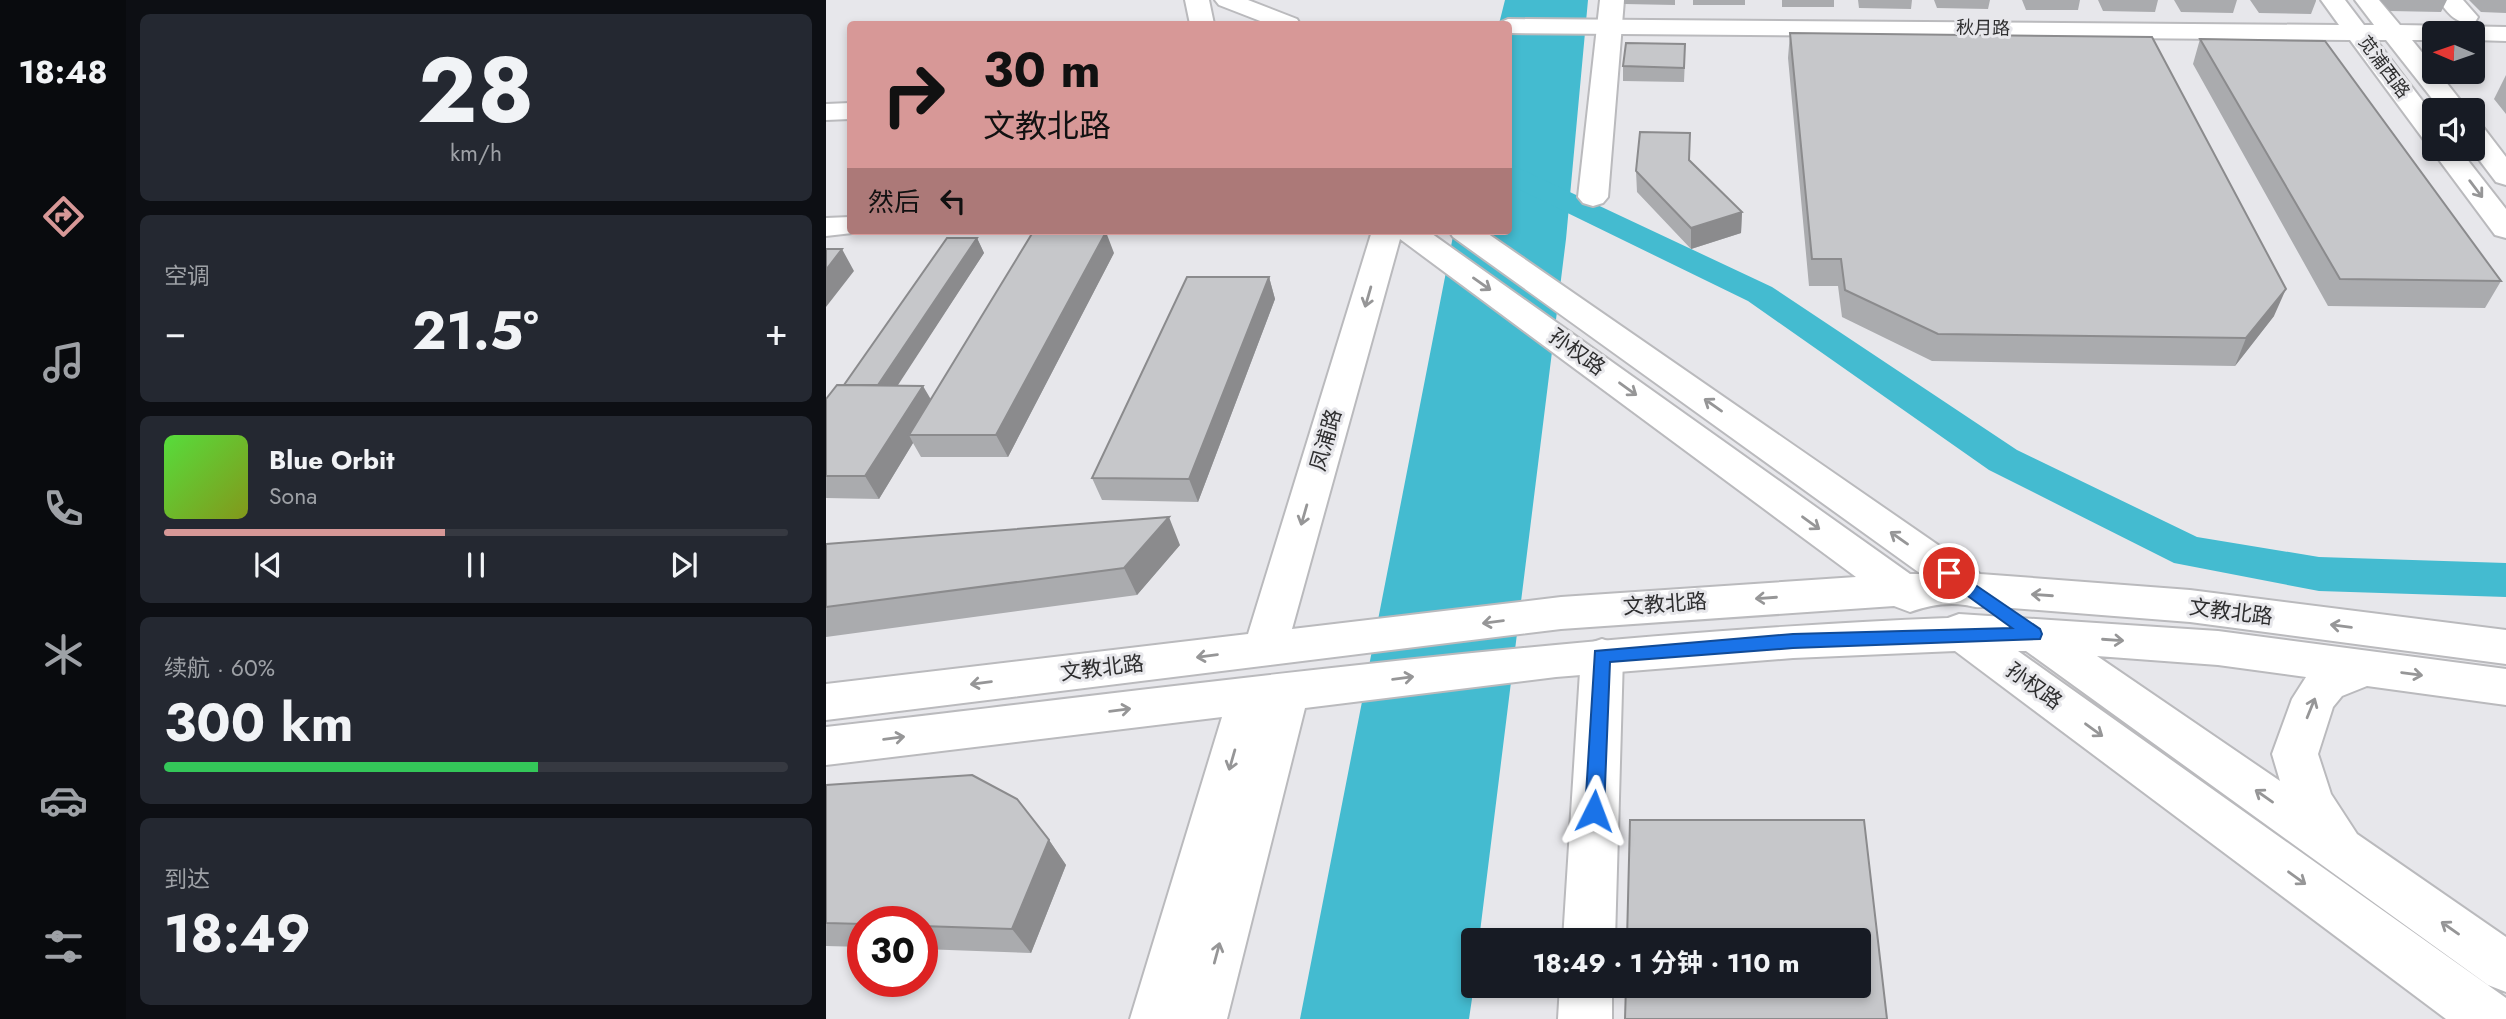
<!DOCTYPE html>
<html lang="zh">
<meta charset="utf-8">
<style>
:root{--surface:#171b24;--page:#242831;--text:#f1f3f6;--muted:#9ea1a6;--line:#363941;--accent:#d79897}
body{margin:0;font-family:Jost,"Noto Sans SC",sans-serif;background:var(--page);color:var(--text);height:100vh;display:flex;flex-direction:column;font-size:26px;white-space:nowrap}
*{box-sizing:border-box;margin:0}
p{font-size:23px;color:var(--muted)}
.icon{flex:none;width:38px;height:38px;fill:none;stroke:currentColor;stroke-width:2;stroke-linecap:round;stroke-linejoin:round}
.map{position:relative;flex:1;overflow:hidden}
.sheet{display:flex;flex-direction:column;gap:14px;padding:14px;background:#0d0f14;width:700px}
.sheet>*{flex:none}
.top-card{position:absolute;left:21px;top:21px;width:665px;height:214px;border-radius:7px;box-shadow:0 4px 10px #0003;background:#d79897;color:#111;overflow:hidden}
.needle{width:46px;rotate:272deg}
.fabs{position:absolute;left:1596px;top:21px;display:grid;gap:14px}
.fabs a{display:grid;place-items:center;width:63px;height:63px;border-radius:7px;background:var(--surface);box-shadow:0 4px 10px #0003;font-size:35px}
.speed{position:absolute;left:21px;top:906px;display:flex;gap:14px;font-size:35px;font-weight:700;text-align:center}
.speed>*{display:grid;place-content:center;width:91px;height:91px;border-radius:50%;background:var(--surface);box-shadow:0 4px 10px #0003;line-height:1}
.speed .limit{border:10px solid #d22;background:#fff;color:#111}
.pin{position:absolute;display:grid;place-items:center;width:60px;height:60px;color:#fff;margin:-30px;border:4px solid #fff;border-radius:50%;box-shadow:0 2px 7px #0007}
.me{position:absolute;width:77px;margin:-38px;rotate:3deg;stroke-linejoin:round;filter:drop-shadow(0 0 5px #0008)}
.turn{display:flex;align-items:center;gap:24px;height:147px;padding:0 21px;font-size:32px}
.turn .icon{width:91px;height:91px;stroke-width:2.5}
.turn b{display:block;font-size:49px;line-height:60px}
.then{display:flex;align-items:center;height:66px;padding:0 21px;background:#0003;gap:14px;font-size:26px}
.big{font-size:52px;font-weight:700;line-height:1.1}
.sheet .widget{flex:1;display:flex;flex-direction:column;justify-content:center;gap:10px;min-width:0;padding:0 24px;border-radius:10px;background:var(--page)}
.sheet .dial{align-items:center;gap:0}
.dial b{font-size:91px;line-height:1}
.song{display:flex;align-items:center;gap:21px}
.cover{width:84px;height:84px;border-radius:10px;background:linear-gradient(135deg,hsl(110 70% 55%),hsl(70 70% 35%))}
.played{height:7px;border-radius:4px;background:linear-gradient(90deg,var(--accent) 45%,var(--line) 45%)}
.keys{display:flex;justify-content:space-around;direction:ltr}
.heat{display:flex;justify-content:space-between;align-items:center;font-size:38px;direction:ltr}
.charge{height:10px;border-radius:5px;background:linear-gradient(90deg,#34c759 60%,var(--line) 0)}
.trip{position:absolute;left:635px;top:928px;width:410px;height:70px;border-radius:7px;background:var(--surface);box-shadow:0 4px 10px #0003;font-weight:700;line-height:70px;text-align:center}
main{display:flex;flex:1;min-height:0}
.menu{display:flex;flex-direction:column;width:126px;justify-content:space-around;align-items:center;background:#090b0e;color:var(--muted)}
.menu .icon{width:49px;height:49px}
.menu .current{color:var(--accent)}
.menu b{font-size:32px;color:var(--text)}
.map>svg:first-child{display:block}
</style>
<main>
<nav class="menu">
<b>18:48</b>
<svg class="icon current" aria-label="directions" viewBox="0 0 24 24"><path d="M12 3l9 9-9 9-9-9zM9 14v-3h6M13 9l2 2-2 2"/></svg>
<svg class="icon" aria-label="music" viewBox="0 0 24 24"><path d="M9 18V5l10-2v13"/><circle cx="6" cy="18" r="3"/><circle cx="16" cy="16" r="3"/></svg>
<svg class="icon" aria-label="phone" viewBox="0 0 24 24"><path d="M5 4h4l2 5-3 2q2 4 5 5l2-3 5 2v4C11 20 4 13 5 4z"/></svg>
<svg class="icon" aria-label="climate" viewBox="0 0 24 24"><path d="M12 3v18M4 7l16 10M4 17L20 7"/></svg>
<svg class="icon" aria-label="car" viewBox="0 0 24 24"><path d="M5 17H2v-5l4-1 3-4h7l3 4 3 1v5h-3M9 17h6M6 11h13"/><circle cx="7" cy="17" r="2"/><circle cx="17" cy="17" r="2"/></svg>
<svg class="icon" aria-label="filters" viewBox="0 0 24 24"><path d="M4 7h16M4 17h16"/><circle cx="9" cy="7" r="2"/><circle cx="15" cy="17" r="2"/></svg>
</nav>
<section class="sheet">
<div class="widget dial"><b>28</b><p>km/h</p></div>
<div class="widget"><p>空调</p>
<div class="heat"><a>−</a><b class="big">21.5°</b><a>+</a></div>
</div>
<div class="widget">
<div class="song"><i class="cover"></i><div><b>Blue Orbit</b><p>Sona</p></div></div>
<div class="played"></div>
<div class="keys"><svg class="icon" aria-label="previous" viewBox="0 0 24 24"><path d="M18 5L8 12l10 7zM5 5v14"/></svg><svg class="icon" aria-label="pause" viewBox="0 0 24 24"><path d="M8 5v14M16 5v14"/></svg><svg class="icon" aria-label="next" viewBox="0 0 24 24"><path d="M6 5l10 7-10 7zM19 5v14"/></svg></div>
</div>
<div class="widget"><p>续航 · 60%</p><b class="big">300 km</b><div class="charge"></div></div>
<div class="widget"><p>到达</p><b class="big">18:49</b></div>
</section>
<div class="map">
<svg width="1680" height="1019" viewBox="0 0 1680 1019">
<rect width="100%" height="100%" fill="#e7e7eb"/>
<path fill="#44bbd0" d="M679 0H762L740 239 653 940H648V985L643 1019H474L628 231H682V24H673Z"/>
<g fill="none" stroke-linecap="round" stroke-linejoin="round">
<path fill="#44bbd0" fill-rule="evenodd" d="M682 163 946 287 1191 450 1371 537 1493 557 1680 563V597L1493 591 1348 563 1163 470 922 301 682 184Z"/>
<defs>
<path id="street" d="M774 0H798L782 197 777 203 767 206 757 203 752 197Z
M1612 0H1637L1652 17 1649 22C1631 26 1622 13 1612 0Z
M24 103V119L0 120V104Z
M24 217V231L35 232 0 236V218Z
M776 639 791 644 797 656 789 940H737L755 656 761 644Z
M734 985H786V1019H732Z"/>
<path id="secondary" d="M359 0H383L388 24H364Z
M389 0H422L471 19 474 24H442L393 5Z
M1495 0H1519L1538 25H1548L1529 0H1553L1574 25 1680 27V41L1647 40V33H1608V40H1586L1608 67V72H1612L1642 110H1615L1560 40H1550L1608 116V142L1598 140 1524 40 682 33V24H671L682 19 1513 25Z
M1647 125 1657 127 1680 157V185L1670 182 1645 149Z
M1608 144V149H1633L1680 209V238L1669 235 1605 149Z
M546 231H602L1084 574H1095L627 237 623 231H658L1154 574 1364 590 1680 630V664L1364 622 1160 606C1151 609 1148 606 1139 605 1119 602 1101 606 1084 612L1068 606 735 629 0 720V684L422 634ZM574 239 1030 577 735 597 466 629Z
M1133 614 1392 631 1680 669V705L1541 686 1516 696 1507 707 1492 754 1505 794 1531 834 1680 937V992L1662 985 1200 651H1192L1680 998V1019H1620L1129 651 967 658 730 677 479 708 401 1019H304L396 717 0 765V727C374 684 746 633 1122 618ZM1271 656 1392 665 1480 677 1466 699 1446 754 1454 781Z"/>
</defs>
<use href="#street" stroke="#bababd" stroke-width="4"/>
<use href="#secondary" stroke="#bababd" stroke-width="4"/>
<use href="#street" fill="#fff" fill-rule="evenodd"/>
<use href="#secondary" fill="#fff" fill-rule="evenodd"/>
</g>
<path fill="#aaabae" d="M798 0H849V5L798 4Z
M867 0H919V5H867Z
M956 0H1008V7H956Z
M1032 0H1086L1085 9 1033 8Z
M1108 0H1164L1162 9 1111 8Z
M1196 0H1254L1252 10H1200Z
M1272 0H1332L1329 12 1277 11Z
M1348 0H1411L1407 13 1355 12Z
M1424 0H1490V1L1485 14 1433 13Z
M1554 0H1621L1615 12 1564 11Z
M1643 0H1680V13L1655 12Z
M964 33 1448 316 1409 366 1106 361 1016 317 1012 286H983L962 58Z
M1374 39 1675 281 1659 308 1502 306 1367 64Z
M859 58 858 82 797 81V66Z
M1680 75V114L1668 99Z
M863 161 916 212 915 233 865 249 811 192 810 171Z
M151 238 158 253 71 385 105 399 288 253 182 457H95L87 443 53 499 0 498V399L18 385Z
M443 277 449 299 372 502 276 500 266 478Z
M0 544 354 545 311 595 0 637Z
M0 785 223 840 240 865 205 953 96 949V922H37V947L0 946Z"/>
<path fill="#8b8b8d" d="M916 212 915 233 865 249V228Z
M280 232 288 253 182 457 170 435Z
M151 238 158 253 61 402 52 386Z
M16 249 28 271 0 307V270Z
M443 277 449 299 372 502 363 479Z
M1460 289 1448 316 1409 366 1420 338Z
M97 386 110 408 83 435 87 443 53 499 39 476Z
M343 517 354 545 311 595 298 568Z
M223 840 240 865 205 953 186 929Z"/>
<path fill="#c6c7ca" stroke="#8b8b8d" stroke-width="2" d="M964 33 1326 37 1460 289 1420 338 1112 334 1019 290 1015 259H986Z
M1374 39 1499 41 1675 281 1514 279Z
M800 43 859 44 858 68 797 66Z
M814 132 864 133 863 160 916 212 865 228 810 171Z
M207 232H280L170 435H83Z
M121 238H151L52 385H18Z
M0 249H16L0 270Z
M361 277H443L363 479 266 478Z
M11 385 97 386 39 476H0V399Z
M343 517 298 568 0 607V544Z
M146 775 191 799 223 840 186 929 96 926V922H37V924L0 923V785Z
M804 820H1038L1061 1019H799L800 985H1032V940H801Z"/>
<defs><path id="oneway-shaft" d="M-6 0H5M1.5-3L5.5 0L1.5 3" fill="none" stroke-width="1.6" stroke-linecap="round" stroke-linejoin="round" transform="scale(1.75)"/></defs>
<g stroke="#969697">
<use href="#oneway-shaft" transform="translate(1650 189) rotate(53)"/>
<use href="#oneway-shaft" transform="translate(656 284) rotate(35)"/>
<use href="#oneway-shaft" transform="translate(542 297) rotate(106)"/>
<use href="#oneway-shaft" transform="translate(802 389) rotate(36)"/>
<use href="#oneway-shaft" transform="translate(887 405) rotate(-145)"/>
<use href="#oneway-shaft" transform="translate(478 515) rotate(106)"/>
<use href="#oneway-shaft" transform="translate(985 523) rotate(36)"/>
<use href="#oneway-shaft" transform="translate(1073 538) rotate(-145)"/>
<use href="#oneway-shaft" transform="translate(1216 595) rotate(-176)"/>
<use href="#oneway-shaft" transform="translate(940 598) rotate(176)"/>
<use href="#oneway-shaft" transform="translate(667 622) rotate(173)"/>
<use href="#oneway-shaft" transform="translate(1515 626) rotate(-173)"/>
<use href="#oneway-shaft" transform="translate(1287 640) rotate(4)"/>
<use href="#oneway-shaft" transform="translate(381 656) rotate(173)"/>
<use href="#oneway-shaft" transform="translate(1586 674) rotate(8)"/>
<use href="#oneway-shaft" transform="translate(577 678) rotate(-7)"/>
<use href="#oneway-shaft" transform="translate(155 683) rotate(173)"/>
<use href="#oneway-shaft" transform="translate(1485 708) rotate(-68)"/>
<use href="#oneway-shaft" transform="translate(294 710) rotate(-7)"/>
<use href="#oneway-shaft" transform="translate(1268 730) rotate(36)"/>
<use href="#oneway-shaft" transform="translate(68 738) rotate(-7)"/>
<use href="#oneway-shaft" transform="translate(406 760) rotate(106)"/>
<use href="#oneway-shaft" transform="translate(1438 796) rotate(-145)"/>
<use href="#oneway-shaft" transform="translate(1471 878) rotate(36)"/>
<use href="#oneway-shaft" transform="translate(1624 928) rotate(-145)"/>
<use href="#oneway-shaft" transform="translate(391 953) rotate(-75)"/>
</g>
<path fill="#1a73e8" stroke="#114b97" stroke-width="2" d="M1123 567 1214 629 1216 634 1214 639 967 648 784 662 778 811 775 817 768 819 762 817 759 811 769 651 967 634 1186 628 1117 578V569Z"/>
<g text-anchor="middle" stroke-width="6" stroke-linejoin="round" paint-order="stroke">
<g font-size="18" fill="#2e2e2f" stroke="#e7e7eb">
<text transform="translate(1157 28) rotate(1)" y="6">秋月路</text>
<text transform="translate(1558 67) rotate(53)" y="6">苋浦西路</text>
</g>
<g font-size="21" fill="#2e2e2f" stroke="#e7e7eb">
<text transform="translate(751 352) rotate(36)" y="7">孙权路</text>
<text transform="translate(500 440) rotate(-74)" y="7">凤浦路</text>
<text transform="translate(839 604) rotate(-4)" y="7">文教北路</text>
<text transform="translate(1405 612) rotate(7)" y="7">文教北路</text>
<text transform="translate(276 668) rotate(-7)" y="7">文教北路</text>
<text transform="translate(1208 686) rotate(36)" y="7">孙权路</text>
</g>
</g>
</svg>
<div class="fabs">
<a><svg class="needle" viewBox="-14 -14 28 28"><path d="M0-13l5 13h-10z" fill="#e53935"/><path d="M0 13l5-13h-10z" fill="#9ea1a6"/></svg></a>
<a><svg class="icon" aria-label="sound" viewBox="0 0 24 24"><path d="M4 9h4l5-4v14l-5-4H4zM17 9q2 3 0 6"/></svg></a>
</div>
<div class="speed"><div class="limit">30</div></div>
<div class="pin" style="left:1123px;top:573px;background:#d93025"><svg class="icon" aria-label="arrive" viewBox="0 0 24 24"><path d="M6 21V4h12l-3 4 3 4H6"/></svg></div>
<svg class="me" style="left:768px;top:811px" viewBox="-20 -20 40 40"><path d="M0-17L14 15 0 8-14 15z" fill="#1a73e8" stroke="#fff" stroke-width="4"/></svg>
<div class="trip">18:49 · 1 分钟 · 110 m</div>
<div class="top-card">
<div class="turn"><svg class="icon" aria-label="right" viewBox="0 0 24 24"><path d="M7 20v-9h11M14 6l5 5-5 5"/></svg><div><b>30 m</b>文教北路</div></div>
<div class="then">然后<svg class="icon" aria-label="left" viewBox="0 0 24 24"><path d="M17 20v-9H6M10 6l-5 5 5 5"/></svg></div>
</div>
</div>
</main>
